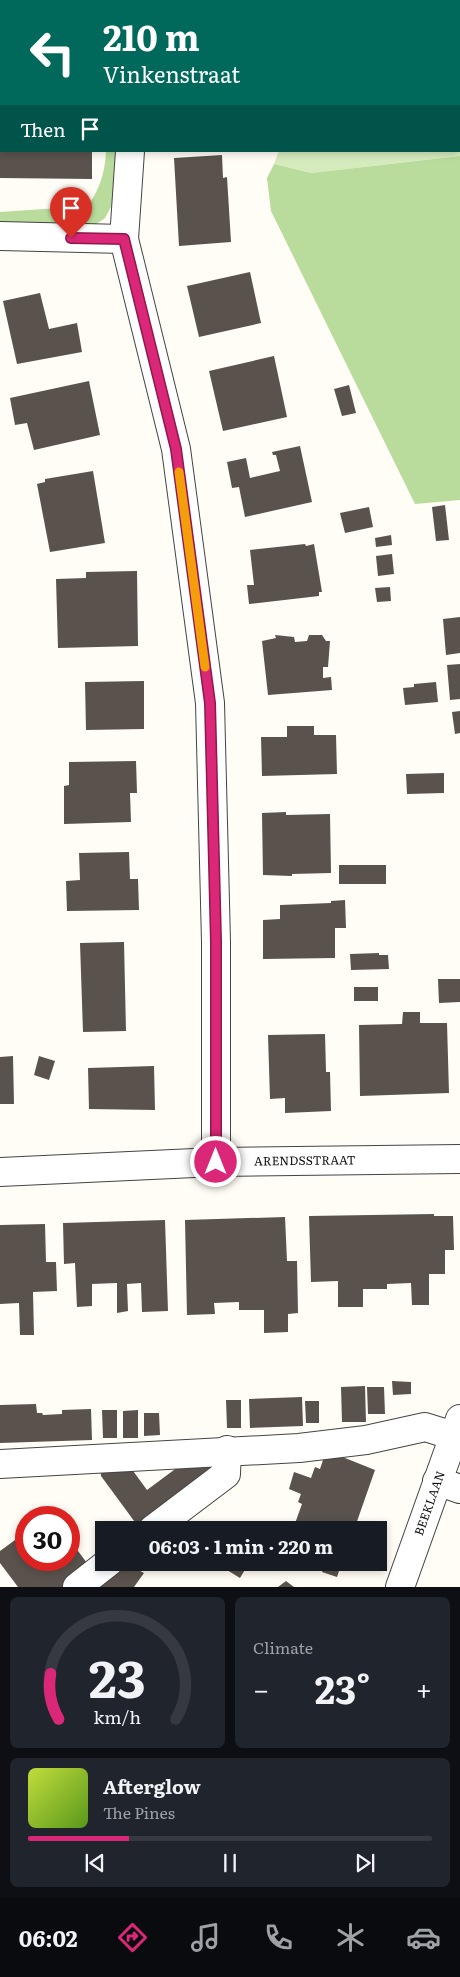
<!DOCTYPE html>
<meta charset="utf-8">
<style>
:root{--surface:#171b24;--page:#20242c;--text:#f1f3f6;--muted:#9ea1a6;--line:#363941;--accent:#db2777}
body{margin:0;font-family:Literata,serif;background:var(--page);color:var(--text);height:100vh;display:flex;flex-direction:column;font-size:19px;white-space:nowrap}
*{box-sizing:border-box;margin:0}
p{font-size:16px;color:var(--muted)}
.icon{flex:none;width:28px;height:28px;fill:none;stroke:currentColor;stroke-width:2;stroke-linecap:round;stroke-linejoin:round}
.map{position:relative;height:1587px;overflow:hidden}
.details{display:flex;flex-direction:column;gap:10px;padding:10px;background:#0d0f14;flex:1}
.details>*{flex:none}
.top-card{position:absolute;left:0px;top:0px;width:460px;height:152px;box-shadow:0 2px 8px #0003;background:#00695c;color:#fff;overflow:hidden}
.speed{position:absolute;left:15px;top:1506px;display:flex;gap:10px;font-size:25px;font-weight:700;text-align:center}
.speed>*{display:grid;place-content:center;width:65px;height:65px;border-radius:50%;background:var(--surface);box-shadow:0 2px 8px #0003;line-height:1}
.speed .limit{border:8px solid #d22;background:#fff;color:#111}
.pin{position:absolute;display:grid;place-items:center;width:42px;height:42px;color:#fff;margin:-51px -21px;border-radius:50% 50% 50% 0;rotate:-45deg;box-shadow:0 0 5px #0007}
.pin .icon{rotate:45deg}
.me{position:absolute;width:55px;margin:-28px;rotate:0deg;stroke-linejoin:round;filter:drop-shadow(0 0 4px #0008)}
.turn{display:flex;align-items:center;gap:18px;height:105px;padding:0 20px;font-size:22px}
.turn .icon{width:65px;height:65px;stroke-width:2.5}
.turn b{display:block;font-size:35px;line-height:42px}
.then{display:flex;align-items:center;height:48px;padding:0 20px;background:#0003;gap:10px;font-size:19px}
.big{font-size:38px;font-weight:700;line-height:1.1}
.details .card{flex:1;display:flex;flex-direction:column;justify-content:center;gap:8px;min-width:0;padding:0 18px;border-radius:8px;background:var(--page)}
.details .dial{align-items:center;gap:0}
.dial svg{height:130px;overflow:visible;fill:none;stroke:var(--line);stroke-width:7;stroke-linecap:round;text-anchor:middle}
.dial text{fill:var(--text);stroke:none}
.song{display:flex;align-items:center;gap:15px}
.cover{width:60px;height:60px;border-radius:8px;background:linear-gradient(135deg,hsl(70 70% 55%),hsl(90 70% 35%))}
.played{height:5px;border-radius:2px;background:linear-gradient(90deg,var(--accent) 25%,var(--line) 25%)}
.keys{display:flex;justify-content:space-around;direction:ltr}
.heat{display:flex;justify-content:space-between;align-items:center;font-size:28px;direction:ltr}
.details .tiles{flex:1;display:grid;gap:10px;grid-template-columns:1fr 1fr}
.card:last-child{grid-column:span 2}
.trip{position:absolute;left:95px;top:1521px;width:292px;height:50px;border-radius:0px;background:var(--surface);box-shadow:0 2px 8px #0003;font-weight:700;line-height:50px;text-align:center}
.menu{display:flex;height:80px;justify-content:space-around;align-items:center;background:#090b0e;color:var(--muted)}
.menu .icon{width:35px;height:35px}
.menu .current{color:var(--accent)}
.menu b{font-size:22px;color:var(--text)}
.map>svg:first-child{display:block}
</style>
<div class="map">
<svg width="460" height="1587" viewBox="0 0 460 1587">
<rect width="100%" height="100%" fill="#fffdf5"/>
<path fill="#d5ebbd" d="M459 14 460 156 311 173 274 164 279 151H459Z"/>
<path fill="#b9dc9c" d="M106 151H119L117 186 111 207 105 218 90 228 0 230V212L88 206C100 188 105 173 106 151Z
M460 156V500L415 504 271 211 267 178 274 164 311 173Z"/>
<path fill="#5a524d" d="M0 151H92V179L0 178Z
M222 155 223 178 227 177 231 242 179 246 174 158Z
M250 272 261 323 199 337 187 286Z
M40 293 49 329 77 323 82 352 17 364 3 301Z
M274 356 287 417 223 431 209 371Z
M89 381 100 435 34 450 27 423 15 425 10 398Z
M349 385 356 413 342 416 334 389Z
M300 446 312 502 245 517 239 487 232 488 227 462 246 458 250 478 280 471 276 455H273L272 452Z
M93 471 105 543 50 552 37 484 45 482V479Z
M445 505 449 540 436 541 432 507Z
M369 507 373 527 345 533 340 513Z
M391 535 392 545 376 547 375 538Z
M305 544 306 546 314 544 322 592H319V596L249 604 247 585H254L250 550Z
M392 554 394 574 378 576 376 556Z
M137 571 138 646 58 648 56 579 86 578V572Z
M390 587 391 601 377 602 375 588Z
M460 617V653L446 655 443 619Z
M275 635 294 637 295 642 307 641 309 635H322L326 641H330L328 667H323V678L331 677 332 690 268 695 262 641 276 638Z
M460 664V699L450 700 447 665Z
M144 681V729L86 730 85 682Z
M436 682 438 702 405 705 403 688 414 687V684Z
M460 711V733L455 734 452 712Z
M287 726H314V735H336L337 774 262 776 261 737H287Z
M136 761 137 793H130L131 822 64 824V786L69 785V762Z
M444 773V793L407 794 406 774Z
M286 812V815L330 814 331 873 292 874V876L263 875 262 813Z
M129 852 130 879H138L139 910 67 911 66 881 80 880 79 853Z
M339 865H386V884H339Z
M345 900 346 928H335V958L263 959V920L280 919V905L331 903V901Z
M124 942 126 1031 83 1032 80 943Z
M379 953V955H388L389 969 351 970 350 954Z
M438 979H460V1002L439 1003Z
M354 987H378V1001H354Z
M403 1012H420V1023H447L449 1093 360 1096 359 1025 402 1024Z
M325 1034 326 1072H330L331 1111 285 1113V1098L270 1099 268 1035Z
M13 1056 14 1104H0V1057Z
M39 1056 55 1061 49 1080 34 1075Z
M154 1066 155 1110 89 1109 88 1068Z
M434 1214V1216H453L454 1250H445V1274H429V1305H412L411 1283 387 1284V1289H363V1307H338V1281L311 1282 309 1216Z
M285 1217 287 1261H297L298 1313 288 1314V1332L264 1333V1310H239V1302L214 1303 215 1314 187 1315 185 1220Z
M165 1220 168 1311 142 1312 141 1283 127 1284 128 1311 117 1313V1283L92 1284V1306L77 1307 75 1263 64 1264 63 1223Z
M45 1224 46 1262H56L57 1291 33 1292 34 1335H20L19 1303 0 1304V1225Z
M392 1381 411 1382V1394L393 1395Z
M365 1386 366 1422H342L341 1387Z
M367 1387H384L385 1414H368Z
M302 1397 303 1426 250 1428 249 1399Z
M226 1400H241V1428H227Z
M305 1401H319V1423H306Z
M36 1404 37 1413H42L43 1415 62 1414V1410L91 1409 92 1440 0 1443V1405Z
M102 1410H117V1438H103Z
M138 1410V1438H123V1411Z
M144 1413H159L160 1435 144 1436Z
M335 1454 375 1470 354 1530H290L291 1528 293 1529 302 1504 298 1502 301 1494 289 1489 294 1472 311 1478 315 1467 320 1469 324 1457Z
M206 1460 215 1472 140 1529 101 1476 100 1465 128 1464 147 1490 186 1461Z
M177 1525 188 1530H166Z
M26 1532V1560H69V1539L90 1567 63 1587H18L0 1563V1551Z
M124 1562 144 1573 134 1587H100L112 1563Z
M231 1562H248L249 1563 240 1578 227 1570Z
M342 1562 337 1577 322 1572 324 1567 310 1563Z
M286 1581 294 1587H278Z"/>
<g fill="none" stroke-linecap="round" stroke-linejoin="round">
<defs>
<g id="minor">
<path d="M112 1V0"/>
<path d="M0 236 124 239 176 449 210 703 216 942V1162"/>
<path d="M124 239 130 151"/>
<path id="s1" d="M0 1172 216 1162 460 1159"/>
<path d="M0 1464 299 1448 366 1440 425 1427 454 1436"/>
<path d="M437 1481 460 1489"/>
<path d="M152 1530 226 1474 227 1450"/>
<path d="M77 1587 109 1562"/>
<path id="s2" d="M400 1587 460 1419"/>
</g>
</defs>
<use href="#minor" stroke="#444" stroke-width="30"/>
<use href="#minor" stroke="#fff" stroke-width="28"/>
</g>
<g fill="none" stroke-linecap="round" stroke-linejoin="round">
<defs>
<path id="route" d="M71 238 124 239 176 449 210 703 216 942V1162"/>
</defs>
<use href="#route" stroke="#8e194d" stroke-width="12"/>
<use href="#route" stroke="#db2777" stroke-width="9"/>
<path stroke="#f59e0b" stroke-width="9" d="M179 472 205 667"/>
</g>
<g text-anchor="middle" stroke-width="5" stroke-linejoin="round" paint-order="stroke">
<g font-size="12" fill="#111" stroke="#fff">
<text dy="4" stroke="none"><textPath href="#s1" startOffset="305">ARENDSSTRAAT</textPath></text>
<text dy="4" stroke="none"><textPath href="#s2" startOffset="89">BEEKLAAN</textPath></text>
</g>
</g>
</svg>
<div class="speed"><div class="limit">30</div></div>
<div class="pin" style="left:71px;top:238px;background:#d93025"><svg class="icon" aria-label="arrive" viewBox="0 0 24 24"><path d="M6 21V4h12l-3 4 3 4H6"/></svg></div>
<svg class="me" style="left:216px;top:1162px" viewBox="-20 -20 40 40"><circle r="17" fill="#db2777" stroke="#fff" stroke-width="3"/><path d="M0-11L8 9 0 5-8 9z" fill="#fff"/></svg>
<div class="trip">06:03 · 1 min · 220 m</div>
<div class="top-card">
<div class="turn"><svg class="icon" aria-label="left" viewBox="0 0 24 24"><path d="M17 20v-9H6M10 6l-5 5 5 5"/></svg><div><b>210 m</b>Vinkenstraat</div></div>
<div class="then">Then<svg class="icon" aria-label="arrive" viewBox="0 0 24 24"><path d="M6 21V4h12l-3 4 3 4H6"/></svg></div>
</div>
</div>
<section class="details">
<div class="tiles">
<div class="card dial"><svg viewBox="0 0 100 80">
<path d="M14 69A42 42 0 1 1 86 69"/>
<path d="M14 69A42 42 0 0 1 9 41" stroke="#db2777"/>
<text x="50" y="56" font-size="32" font-weight="700">23</text>
<text x="50" y="72" font-size="11">km/h</text>
</svg></div>
<div class="card"><p>Climate</p>
<div class="heat"><a>−</a><b class="big">23°</b><a>+</a></div>
</div>
<div class="card">
<div class="song"><i class="cover"></i><div><b>Afterglow</b><p>The Pines</p></div></div>
<div class="played"></div>
<div class="keys"><svg class="icon" aria-label="previous" viewBox="0 0 24 24"><path d="M18 5L8 12l10 7zM5 5v14"/></svg><svg class="icon" aria-label="pause" viewBox="0 0 24 24"><path d="M8 5v14M16 5v14"/></svg><svg class="icon" aria-label="next" viewBox="0 0 24 24"><path d="M6 5l10 7-10 7zM19 5v14"/></svg></div>
</div>
</div>
</section>
<nav class="menu">
<b>06:02</b>
<svg class="icon current" aria-label="directions" viewBox="0 0 24 24"><path d="M12 3l9 9-9 9-9-9zM9 14v-3h6M13 9l2 2-2 2"/></svg>
<svg class="icon" aria-label="music" viewBox="0 0 24 24"><path d="M9 18V5l10-2v13"/><circle cx="6" cy="18" r="3"/><circle cx="16" cy="16" r="3"/></svg>
<svg class="icon" aria-label="phone" viewBox="0 0 24 24"><path d="M5 4h4l2 5-3 2q2 4 5 5l2-3 5 2v4C11 20 4 13 5 4z"/></svg>
<svg class="icon" aria-label="climate" viewBox="0 0 24 24"><path d="M12 3v18M4 7l16 10M4 17L20 7"/></svg>
<svg class="icon" aria-label="car" viewBox="0 0 24 24"><path d="M5 17H2v-5l4-1 3-4h7l3 4 3 1v5h-3M9 17h6M6 11h13"/><circle cx="7" cy="17" r="2"/><circle cx="17" cy="17" r="2"/></svg>
</nav>
